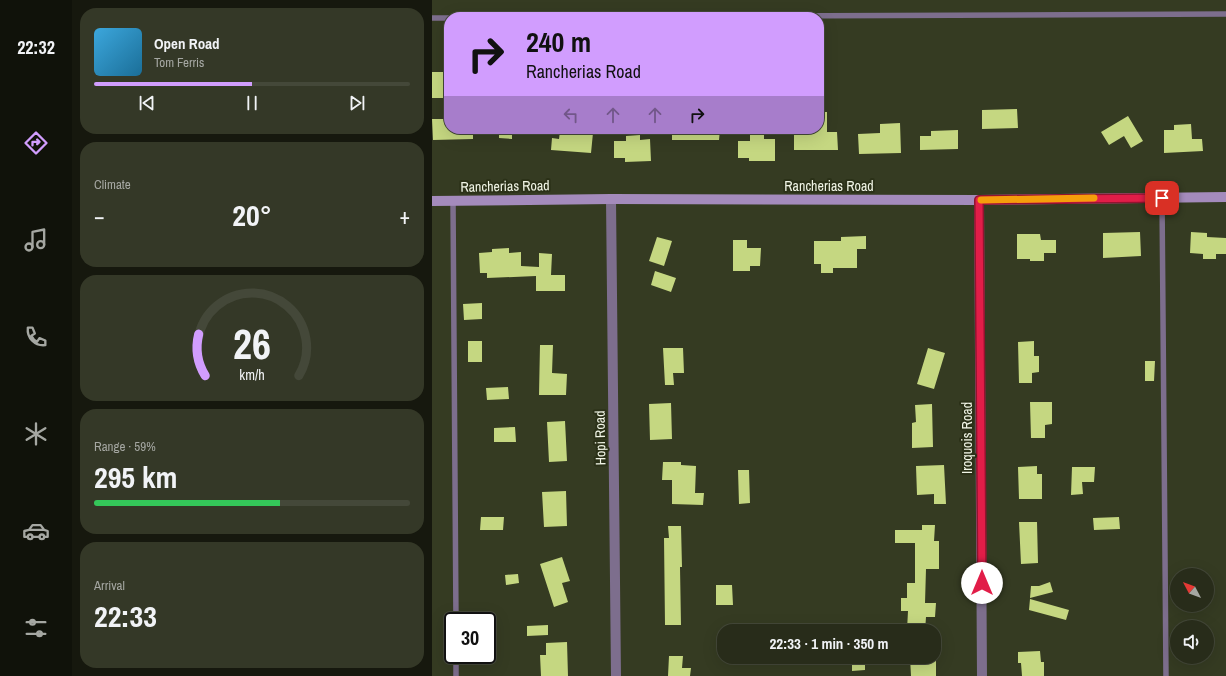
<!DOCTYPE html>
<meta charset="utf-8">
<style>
:root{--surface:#282c1a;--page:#343827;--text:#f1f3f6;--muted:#a5a7a2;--line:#444839;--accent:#d19dfe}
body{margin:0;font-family:"Archivo Narrow",sans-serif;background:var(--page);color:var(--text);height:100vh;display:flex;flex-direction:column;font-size:15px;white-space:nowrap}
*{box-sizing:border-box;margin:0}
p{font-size:13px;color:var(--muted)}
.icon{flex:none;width:22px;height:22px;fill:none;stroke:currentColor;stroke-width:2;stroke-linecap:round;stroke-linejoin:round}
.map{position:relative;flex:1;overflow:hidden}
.details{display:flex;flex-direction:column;gap:8px;padding:8px;background:#16180e;width:360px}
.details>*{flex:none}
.guide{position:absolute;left:12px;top:12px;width:380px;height:122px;border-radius:16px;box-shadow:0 4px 16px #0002,0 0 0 1px var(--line);background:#d19dfe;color:#111;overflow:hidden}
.needle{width:26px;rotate:311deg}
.fabs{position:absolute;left:738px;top:568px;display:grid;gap:8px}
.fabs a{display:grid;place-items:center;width:44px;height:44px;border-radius:50%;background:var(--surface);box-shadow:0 4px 16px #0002,0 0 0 1px var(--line);font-size:20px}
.speed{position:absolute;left:12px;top:612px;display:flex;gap:8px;font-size:20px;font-weight:700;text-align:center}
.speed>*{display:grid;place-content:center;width:52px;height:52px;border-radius:50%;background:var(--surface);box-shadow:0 4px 16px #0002,0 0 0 1px var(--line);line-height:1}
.speed .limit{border:2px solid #111;border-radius:6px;background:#fff;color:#111}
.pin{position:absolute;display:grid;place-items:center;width:34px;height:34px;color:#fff;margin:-17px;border-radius:8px;box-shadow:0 2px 6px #0006}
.me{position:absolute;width:44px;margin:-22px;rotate:0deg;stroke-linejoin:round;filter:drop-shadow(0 0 3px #0008)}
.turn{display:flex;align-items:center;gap:14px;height:84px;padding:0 16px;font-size:18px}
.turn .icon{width:52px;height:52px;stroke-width:2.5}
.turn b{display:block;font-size:28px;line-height:34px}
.lanes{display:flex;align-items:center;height:38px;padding:0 16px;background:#0003;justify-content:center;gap:20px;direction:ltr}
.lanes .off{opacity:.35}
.big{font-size:30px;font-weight:700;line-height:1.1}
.details .tile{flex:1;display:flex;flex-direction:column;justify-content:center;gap:6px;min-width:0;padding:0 14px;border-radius:16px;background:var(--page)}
.details .dial{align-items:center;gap:0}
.dial svg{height:104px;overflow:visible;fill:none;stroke:var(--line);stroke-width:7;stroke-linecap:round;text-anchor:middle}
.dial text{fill:var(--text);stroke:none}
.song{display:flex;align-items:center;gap:12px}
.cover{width:48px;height:48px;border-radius:6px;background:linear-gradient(135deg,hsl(200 70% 55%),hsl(200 70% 35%))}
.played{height:4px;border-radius:2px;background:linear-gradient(90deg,var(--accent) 50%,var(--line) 50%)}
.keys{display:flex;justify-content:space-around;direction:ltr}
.heat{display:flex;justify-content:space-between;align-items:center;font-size:22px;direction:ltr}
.charge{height:6px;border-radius:3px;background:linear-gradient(90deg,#34c759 59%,var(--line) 0)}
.trip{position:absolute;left:285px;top:624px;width:224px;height:40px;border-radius:16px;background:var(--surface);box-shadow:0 4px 16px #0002,0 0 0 1px var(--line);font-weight:700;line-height:40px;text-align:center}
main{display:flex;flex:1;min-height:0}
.dock{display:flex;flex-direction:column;width:72px;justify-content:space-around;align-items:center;background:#10120a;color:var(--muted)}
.dock .icon{width:28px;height:28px}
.dock .selected{color:var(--accent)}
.dock b{font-size:18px;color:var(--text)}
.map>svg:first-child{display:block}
</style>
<main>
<nav class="dock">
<b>22:32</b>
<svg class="icon selected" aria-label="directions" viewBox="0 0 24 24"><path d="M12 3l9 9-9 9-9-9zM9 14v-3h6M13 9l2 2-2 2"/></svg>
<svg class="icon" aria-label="music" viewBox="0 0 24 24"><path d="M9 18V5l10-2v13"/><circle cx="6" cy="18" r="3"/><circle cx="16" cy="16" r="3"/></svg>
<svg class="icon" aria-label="phone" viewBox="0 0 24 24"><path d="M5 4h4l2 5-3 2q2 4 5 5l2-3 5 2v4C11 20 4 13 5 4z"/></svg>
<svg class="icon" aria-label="climate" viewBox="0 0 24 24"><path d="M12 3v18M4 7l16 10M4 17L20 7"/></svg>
<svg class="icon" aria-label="car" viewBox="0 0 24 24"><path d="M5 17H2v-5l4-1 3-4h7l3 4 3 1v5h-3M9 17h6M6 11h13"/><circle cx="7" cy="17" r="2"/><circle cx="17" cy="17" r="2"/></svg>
<svg class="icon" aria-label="filters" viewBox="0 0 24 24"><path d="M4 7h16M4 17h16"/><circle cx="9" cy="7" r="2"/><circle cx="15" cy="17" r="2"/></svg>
</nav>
<section class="details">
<div class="tile">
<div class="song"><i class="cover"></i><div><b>Open Road</b><p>Tom Ferris</p></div></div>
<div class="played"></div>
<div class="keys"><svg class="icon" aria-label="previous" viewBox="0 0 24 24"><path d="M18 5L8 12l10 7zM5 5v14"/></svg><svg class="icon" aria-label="pause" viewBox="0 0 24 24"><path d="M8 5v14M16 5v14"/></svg><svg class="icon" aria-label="next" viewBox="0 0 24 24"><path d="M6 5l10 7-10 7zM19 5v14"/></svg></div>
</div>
<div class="tile"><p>Climate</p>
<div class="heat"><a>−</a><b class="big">20°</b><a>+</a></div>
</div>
<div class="tile dial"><svg viewBox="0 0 100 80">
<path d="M14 69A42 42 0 1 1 86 69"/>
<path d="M14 69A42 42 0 0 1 9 37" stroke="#d19dfe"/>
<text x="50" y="56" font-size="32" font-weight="700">26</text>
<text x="50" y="72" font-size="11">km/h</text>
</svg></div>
<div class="tile"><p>Range · 59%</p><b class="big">295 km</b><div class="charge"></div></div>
<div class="tile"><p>Arrival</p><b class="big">22:33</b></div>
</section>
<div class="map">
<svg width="794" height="676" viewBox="0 0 794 676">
<rect width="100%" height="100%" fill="#353b22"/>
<path fill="#c5d781" d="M0 72H17V86H15V98H0Z
M585 109 586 128 550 129V110Z
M387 112H395V132H405L406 150H362V129H387Z
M696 116 711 141 699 148 692 136 677 145 669 132Z
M0 119H17V129H41V139L1 140Z
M468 123 469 153 427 154 426 134 448 133V124Z
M759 124 760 139H770L771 151 732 153V130H742V125Z
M67 129H80V139L67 138Z
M240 129H288L287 140H240Z
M526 130V149L488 150V136H499V131Z
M128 131 161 133 159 153 119 150 120 138 127 139Z
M208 135V140L218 139 219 161 193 162V158H182V141H194V136Z
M318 135H332V139H343V161H317V158H306V141H318Z
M708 232 709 256 671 258V233Z
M759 232 775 233V237L794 238V254H784V259H771V254L758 253Z
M585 234H608L609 240H624V253H612V261H598V259H585Z
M434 236V249H425V268H401V273H389V264H382V241H409V237Z
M225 237 240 241 232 266 217 261Z
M301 240H315V248H329L328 266H318V271H301Z
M77 248V253L89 252V266L107 267V253L120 254 119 275H133V291H104V276L55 278V273H48L47 253 60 252V249Z
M223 271 244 278 239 292 219 285Z
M50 303V319L32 320 31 304Z
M36 341H50V362H36Z
M602 341V356H607V372L600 373V383H587L586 342Z
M108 345H121L120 373 135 374 134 395H107Z
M231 348H251L252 373H241L242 385H233Z
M496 348 513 353 502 389 485 384Z
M713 361H723L722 381H713Z
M76 387 77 399 55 400 54 388Z
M598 402H620V424L613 425V438H599Z
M239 403 240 439 218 440 217 404Z
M500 404 501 447 480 448V423L484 422 483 405Z
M133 421 135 461 117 462 115 422Z
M83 427 84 442H62V428Z
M231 462H249V465L264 466 263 493H272L271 505 240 504V480H230Z
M512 465 514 504H502V494L485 495 484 466Z
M605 466V474H610V499H587L586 467Z
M640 467H663L662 482H650L651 494 639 495Z
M306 470H317L318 503 307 504Z
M134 491 135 526 112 527 110 492Z
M49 517H72L71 530H48Z
M687 517 688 529 662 530 661 518Z
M587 522H605L606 563 589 564Z
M490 525H503L502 541H507V569H494L493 603H504L503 617H494L493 631 475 630 476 611H469V598H475V583H483V543H463V530H490Z
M236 526H249L250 567H248L249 625H233L232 538H237Z
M130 557 138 581 130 583 136 602 122 607 108 564Z
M86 574 87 583 74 585 73 575Z
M618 582 621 592 598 598 599 586H607Z
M284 585H300L301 605H284Z
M598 599 637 610 634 620 597 610Z
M116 625V635L95 636V626Z
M135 642 136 676H109L108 655H114V643Z
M608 651 609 662H612V676H590L589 663H586V652Z
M237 656H251L250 668H259L258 676H236Z
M420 657H433V670L420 671Z
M478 657H504V676H479Z"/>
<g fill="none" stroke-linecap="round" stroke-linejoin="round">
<path stroke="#7d6e8d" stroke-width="5.5" d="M91 17 794 14
M0 18H17
M730 197 734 676
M21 201 24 621
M24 655V676"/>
<path stroke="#7d6e8d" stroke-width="10" d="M179 199 184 676
M547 200 550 676"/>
<path stroke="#a48bbc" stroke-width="10" d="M0 201 179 199 547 200 794 197"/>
</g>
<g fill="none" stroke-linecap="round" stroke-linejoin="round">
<defs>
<path id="route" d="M550 583 547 200 730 198"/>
</defs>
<use href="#route" stroke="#92132f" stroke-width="10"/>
<use href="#route" stroke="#e11d48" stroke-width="7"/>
<path stroke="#f59e0b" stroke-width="7" d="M549 200 662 198"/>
</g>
<g text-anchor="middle" stroke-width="4" stroke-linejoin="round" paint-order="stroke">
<g font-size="14" fill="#f1f5e6" stroke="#2b3118">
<text transform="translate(73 186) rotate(-1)" y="5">Rancherias Road</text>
<text x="397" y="191">Rancherias Road</text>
<text transform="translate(168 438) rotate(-91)" y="5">Hopi Road</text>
<text transform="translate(535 438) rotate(-90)" y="5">Iroquois Road</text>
</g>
</g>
</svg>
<div class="fabs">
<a><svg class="needle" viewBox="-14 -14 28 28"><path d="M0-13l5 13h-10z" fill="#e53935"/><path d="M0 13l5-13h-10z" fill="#a5a7a2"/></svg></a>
<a><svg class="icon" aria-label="sound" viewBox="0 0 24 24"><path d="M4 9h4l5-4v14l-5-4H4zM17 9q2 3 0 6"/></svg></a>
</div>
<div class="speed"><div class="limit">30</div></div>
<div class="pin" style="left:730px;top:198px;background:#d93025"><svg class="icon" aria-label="arrive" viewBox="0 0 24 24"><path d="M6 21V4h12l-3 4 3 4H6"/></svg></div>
<svg class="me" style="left:550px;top:583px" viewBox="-20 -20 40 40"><circle r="19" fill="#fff"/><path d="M0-13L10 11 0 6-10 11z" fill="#e11d48"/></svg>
<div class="trip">22:33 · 1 min · 350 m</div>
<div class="guide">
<div class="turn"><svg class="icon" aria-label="right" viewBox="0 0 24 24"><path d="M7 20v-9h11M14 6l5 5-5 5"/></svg><div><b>240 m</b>Rancherias Road</div></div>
<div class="lanes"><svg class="icon off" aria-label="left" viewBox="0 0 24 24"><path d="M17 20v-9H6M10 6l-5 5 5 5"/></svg><svg class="icon off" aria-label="ahead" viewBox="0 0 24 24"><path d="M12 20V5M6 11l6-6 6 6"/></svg><svg class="icon off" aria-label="ahead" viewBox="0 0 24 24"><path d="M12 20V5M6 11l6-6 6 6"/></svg><svg class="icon" aria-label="right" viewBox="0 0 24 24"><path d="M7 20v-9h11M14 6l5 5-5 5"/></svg></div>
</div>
</div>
</main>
